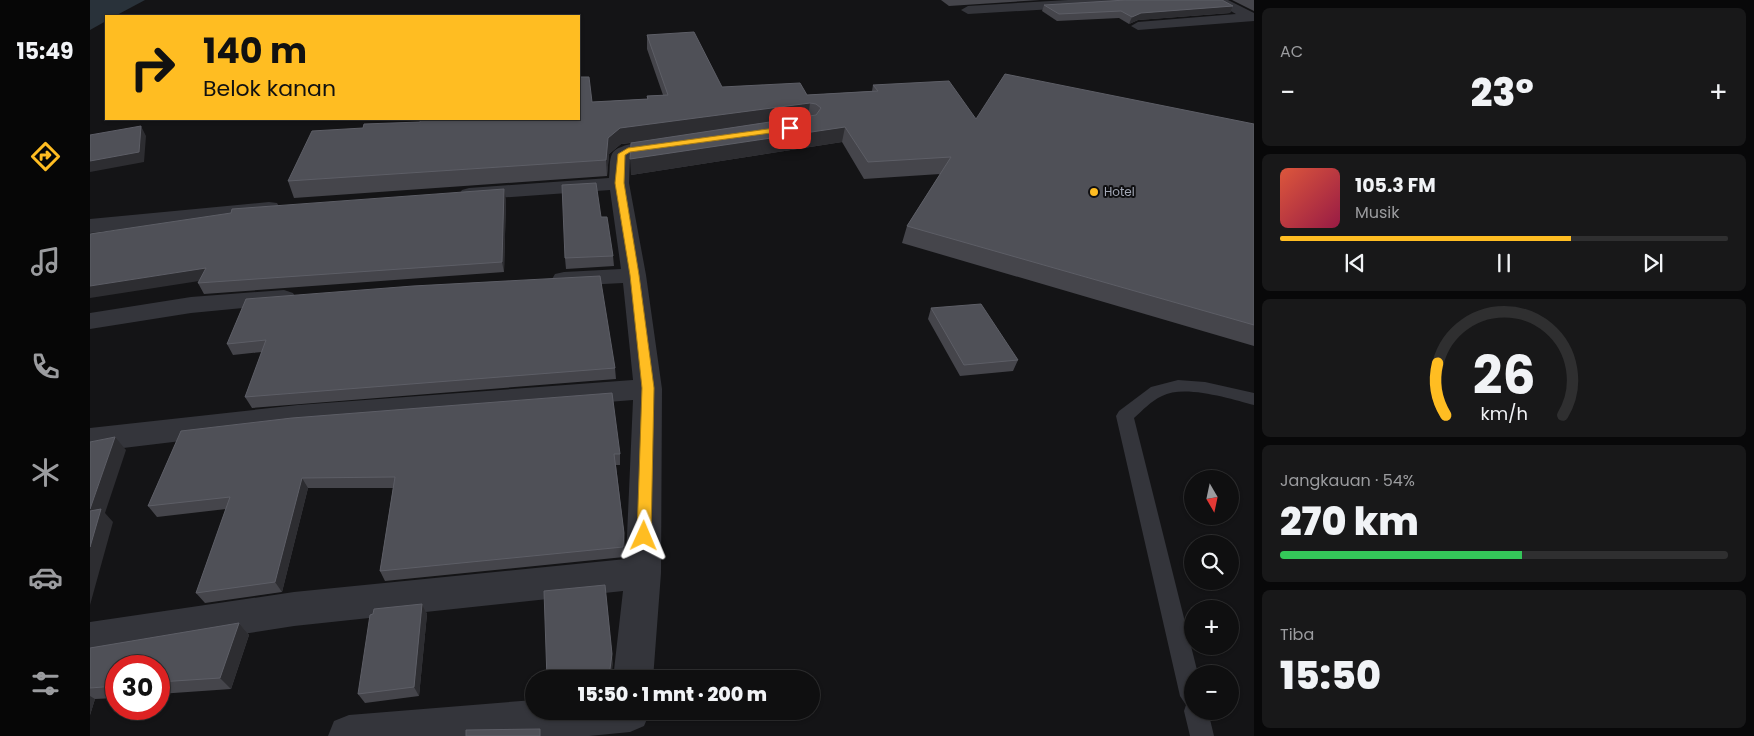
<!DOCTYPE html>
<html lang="id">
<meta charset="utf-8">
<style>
:root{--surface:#0f0f10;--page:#181819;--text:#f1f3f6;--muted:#9b9c9f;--line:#2f2f30;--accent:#ffbd22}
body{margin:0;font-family:Poppins,sans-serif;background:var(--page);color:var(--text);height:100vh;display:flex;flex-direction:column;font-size:19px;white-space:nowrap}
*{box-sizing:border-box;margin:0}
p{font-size:16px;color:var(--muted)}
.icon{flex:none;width:28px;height:28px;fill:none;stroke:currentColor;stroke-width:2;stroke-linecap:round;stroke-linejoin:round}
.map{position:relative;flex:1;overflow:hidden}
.panel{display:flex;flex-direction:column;gap:8px;padding:8px;background:#080809;width:500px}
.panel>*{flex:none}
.hud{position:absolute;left:15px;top:15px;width:475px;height:105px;border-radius:0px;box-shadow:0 1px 4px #0004,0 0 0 1px var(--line);background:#ffbd22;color:#111;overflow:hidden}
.needle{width:32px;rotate:171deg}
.fabs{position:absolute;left:1094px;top:470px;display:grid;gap:10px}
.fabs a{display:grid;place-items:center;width:55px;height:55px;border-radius:50%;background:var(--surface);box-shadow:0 1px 4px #0004,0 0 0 1px var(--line);font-size:25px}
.speed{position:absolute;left:15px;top:655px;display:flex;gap:10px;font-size:25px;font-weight:700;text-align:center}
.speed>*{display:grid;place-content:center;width:65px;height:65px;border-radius:50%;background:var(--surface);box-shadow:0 1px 4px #0004,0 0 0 1px var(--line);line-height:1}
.speed .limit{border:8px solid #d22;background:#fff;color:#111}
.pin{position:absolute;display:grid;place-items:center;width:42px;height:42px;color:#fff;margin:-21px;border-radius:10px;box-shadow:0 2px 8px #0006}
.me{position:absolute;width:55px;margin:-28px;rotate:1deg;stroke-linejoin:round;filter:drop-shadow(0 0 4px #0008)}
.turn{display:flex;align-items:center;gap:18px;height:105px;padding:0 15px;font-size:22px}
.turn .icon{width:65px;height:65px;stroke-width:2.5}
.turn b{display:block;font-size:35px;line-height:42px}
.big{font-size:38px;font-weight:800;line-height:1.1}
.panel .widget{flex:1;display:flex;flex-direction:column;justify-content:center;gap:8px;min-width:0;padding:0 18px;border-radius:8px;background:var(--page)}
.panel .dial{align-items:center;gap:0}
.dial svg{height:130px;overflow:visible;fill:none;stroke:var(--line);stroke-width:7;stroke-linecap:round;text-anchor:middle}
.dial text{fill:var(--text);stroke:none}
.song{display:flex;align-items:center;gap:15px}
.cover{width:60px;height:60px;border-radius:8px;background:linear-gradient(135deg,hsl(10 70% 55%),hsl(340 70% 35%))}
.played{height:5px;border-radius:2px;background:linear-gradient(90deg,var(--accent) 65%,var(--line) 65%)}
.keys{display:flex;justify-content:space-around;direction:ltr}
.heat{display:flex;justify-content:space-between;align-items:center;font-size:28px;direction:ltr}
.charge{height:8px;border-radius:4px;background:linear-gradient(90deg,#34c759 54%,var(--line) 0)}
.trip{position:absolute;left:435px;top:670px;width:295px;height:50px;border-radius:25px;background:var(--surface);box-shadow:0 1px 4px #0004,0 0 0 1px var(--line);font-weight:800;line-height:50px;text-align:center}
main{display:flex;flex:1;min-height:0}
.dock{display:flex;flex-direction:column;width:90px;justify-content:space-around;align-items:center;background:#060606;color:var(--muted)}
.dock .icon{width:35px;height:35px}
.dock .on{color:var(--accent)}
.dock b{font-size:22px;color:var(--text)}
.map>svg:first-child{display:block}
</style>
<main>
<nav class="dock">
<b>15:49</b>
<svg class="icon on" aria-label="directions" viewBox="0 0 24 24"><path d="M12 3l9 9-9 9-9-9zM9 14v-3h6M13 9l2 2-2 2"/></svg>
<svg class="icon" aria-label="music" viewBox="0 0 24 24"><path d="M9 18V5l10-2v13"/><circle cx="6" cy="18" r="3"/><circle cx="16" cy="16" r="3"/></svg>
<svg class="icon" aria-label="phone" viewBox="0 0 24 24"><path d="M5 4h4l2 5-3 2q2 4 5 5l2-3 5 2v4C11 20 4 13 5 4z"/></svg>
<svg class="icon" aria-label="climate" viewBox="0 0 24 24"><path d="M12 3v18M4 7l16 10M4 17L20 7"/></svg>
<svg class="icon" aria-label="car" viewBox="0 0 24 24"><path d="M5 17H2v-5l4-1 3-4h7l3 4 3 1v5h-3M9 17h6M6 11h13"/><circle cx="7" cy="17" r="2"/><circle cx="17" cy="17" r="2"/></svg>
<svg class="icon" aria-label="filters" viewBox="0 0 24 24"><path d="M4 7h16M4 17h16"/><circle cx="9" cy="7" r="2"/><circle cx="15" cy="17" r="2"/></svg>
</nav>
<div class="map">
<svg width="1164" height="736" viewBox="0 0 1164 736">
<rect width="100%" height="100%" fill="#141416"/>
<path fill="#29323a" d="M0 0H55L25 16H16V21L0 30Z"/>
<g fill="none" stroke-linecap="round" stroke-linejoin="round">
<path fill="#34353b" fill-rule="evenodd" d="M1088 380 1115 382 1164 393V405C1141 399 1094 384 1072 396 1061 401 1053 410 1044 418L1108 674H1102V711H1118L1124 736H1100L1094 711 1096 705 1090 696 1026 416 1029 411 1061 387Z"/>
<path fill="#34353b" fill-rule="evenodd" d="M978 0H1053L1046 4 878 14 871 10 878 6Z
M1121 0H1138L1164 13V21L1048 30 1041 26 1048 22 1146 14Z
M579 139 586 141 588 145 586 149 540 157 539 183 556 275 572 389 571 573 563 679H523L533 591 204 626 0 658V622L204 592 536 559 543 400 208 427 0 452V428L208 405 543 380 533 283 474 286 465 284 462 279 465 274 474 272 531 269 520 190 379 200 372 198 369 194 372 190 379 188 519 178C520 170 519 160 522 154 527 142 567 141 579 139Z
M179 202 187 203 190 208 187 213 0 233V219Z
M194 290 203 293 206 298 203 303 101 313 0 329V313L101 297Z
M444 700V711L560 712 554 726 540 732 499 736H238L244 721 259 715Z"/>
</g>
<path fill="#45454b" d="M851 0H950L859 6Z
M1142 0H1164V11Z
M954 5 1143 6 1140 13 1048 20 1039 24 1029 18 967 21 952 11Z
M557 35 632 87 717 95 782 91 783 85 886 119 1164 124V346L812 243 817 226 850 174 774 179 752 142 541 175V143L531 144 519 154 517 176 204 198 198 181 273 128 330 122 489 119 502 102 557 99V96L573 95 557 49Z
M416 199 414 272 114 294 108 283 110 281 2 233Z
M511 217 523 256 524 266 476 269 475 258Z
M156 299 525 368 526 379 162 408 155 397 172 352 143 355 137 344Z
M841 308 928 360 923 371 870 376 838 319Z
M91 431 530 454V465H526L534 533 535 544 534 557 295 581 290 571 303 488H218L192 592 115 603 106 593 136 509 67 517 58 506Z
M332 604 337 614 329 696 275 703 268 694Z
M149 623 159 635 141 689 69 694V666H26V698L5 699 0 715V648Z"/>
<path fill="#2d2d31" d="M1143 6 1140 13 1048 20 1039 24 1042 17 1051 13Z
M720 103 718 118 531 144 519 154 517 176 516 160 518 138 530 128Z
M51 126 56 136 54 162 0 172V161Z
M755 127 752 142 541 175 540 159Z
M414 189 416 199 414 272 412 262Z
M116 268 122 279 0 298V286Z
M25 437 36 450 15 513 23 522 0 605V509Z
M212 478 218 488 192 592 185 582Z
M534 533 535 544 534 557 533 547Z
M515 585 523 664 521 679 520 669Z
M332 604 337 614 329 696 324 687Z
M149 623 159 635 141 689 130 678Z
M0 696 5 699 0 715Z"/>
<path fill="#4f5057" stroke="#5d5e66" d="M1036 0H1132L1143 6 1051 13 1042 17 1031 11 969 14 954 5Z
M604 32 632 87 710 83 717 95 788 91 783 85 859 81 886 119 915 74 1164 124V325L817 226 861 157 778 162 755 127 540 159 541 143 726 115 731 108 726 104 720 103 530 128 518 138 516 160 198 181 222 131 273 128 274 124 330 122 331 119H489V77H499L502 102 558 99 557 96 578 95 557 35Z
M51 126 49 152 0 161V135Z
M506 183 511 217H517L523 256 475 258 472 185Z
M414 189 412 262 108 283 116 268 0 286V234L141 213 142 209Z
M510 276 525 368 155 397 176 340 137 344 156 299 323 286Z
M891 304 928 360 874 365 841 308Z
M522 393 530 454H524L534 533 533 547 290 571 305 477 212 478 185 582 106 593 140 497 58 506 91 431 202 418Z
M25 437 0 509V442Z
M11 509 0 547V511Z
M515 585 522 654 520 669 523 672 524 679H457L454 591Z
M332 604 324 687 268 694 280 615 283 614 284 609Z
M149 623 130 678 69 682V666H26V686L0 688V648Z
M450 729V736H376V730Z"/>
<path fill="#ffbd22" stroke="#a67b16" d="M700 126 704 128 703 130 540 152 535 155 534 183 549 275 564 388 561 536 559 541 554 542 549 541 547 536 552 388 540 275 525 183 528 154 538 148Z"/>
<circle fill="#ffbd22" stroke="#0f0f11" stroke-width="2" cx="1004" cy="192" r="5"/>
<g text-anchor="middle" stroke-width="4" stroke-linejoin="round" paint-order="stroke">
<g font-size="12" fill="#a4a9b7" stroke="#0f0f11" text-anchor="start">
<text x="1014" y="196">Hotel</text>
</g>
</g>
</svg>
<div class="fabs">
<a><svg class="needle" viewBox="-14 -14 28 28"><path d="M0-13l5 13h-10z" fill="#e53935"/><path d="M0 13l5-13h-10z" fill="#9b9c9f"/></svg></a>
<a><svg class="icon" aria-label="search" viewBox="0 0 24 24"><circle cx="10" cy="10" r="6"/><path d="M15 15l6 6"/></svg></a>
<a>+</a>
<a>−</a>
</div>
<div class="speed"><div class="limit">30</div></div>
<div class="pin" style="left:700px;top:128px;background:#d93025"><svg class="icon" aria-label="arrive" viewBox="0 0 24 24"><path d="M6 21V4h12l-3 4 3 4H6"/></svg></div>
<svg class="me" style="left:554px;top:536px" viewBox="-20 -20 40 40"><path d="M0-17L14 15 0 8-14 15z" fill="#ffbd22" stroke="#fff" stroke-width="4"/></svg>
<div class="trip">15:50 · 1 mnt · 200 m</div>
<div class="hud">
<div class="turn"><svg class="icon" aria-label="right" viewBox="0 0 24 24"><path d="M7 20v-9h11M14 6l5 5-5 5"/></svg><div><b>140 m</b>Belok kanan</div></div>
</div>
</div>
<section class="panel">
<div class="widget"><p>AC</p>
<div class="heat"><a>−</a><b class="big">23°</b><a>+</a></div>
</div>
<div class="widget">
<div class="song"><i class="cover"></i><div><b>105.3 FM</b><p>Musik</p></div></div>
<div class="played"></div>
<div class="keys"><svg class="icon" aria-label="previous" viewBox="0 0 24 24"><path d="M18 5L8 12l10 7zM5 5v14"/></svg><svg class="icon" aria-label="pause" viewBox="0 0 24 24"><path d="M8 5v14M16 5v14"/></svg><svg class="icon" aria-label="next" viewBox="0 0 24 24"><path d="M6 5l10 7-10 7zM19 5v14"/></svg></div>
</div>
<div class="widget dial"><svg viewBox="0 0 100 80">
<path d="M14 69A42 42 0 1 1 86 69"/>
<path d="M14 69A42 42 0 0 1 9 37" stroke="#ffbd22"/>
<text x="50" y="56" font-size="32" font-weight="700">26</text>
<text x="50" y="72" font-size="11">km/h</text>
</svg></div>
<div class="widget"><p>Jangkauan · 54%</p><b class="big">270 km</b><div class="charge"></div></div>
<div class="widget"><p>Tiba</p><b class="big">15:50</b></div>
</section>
</main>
